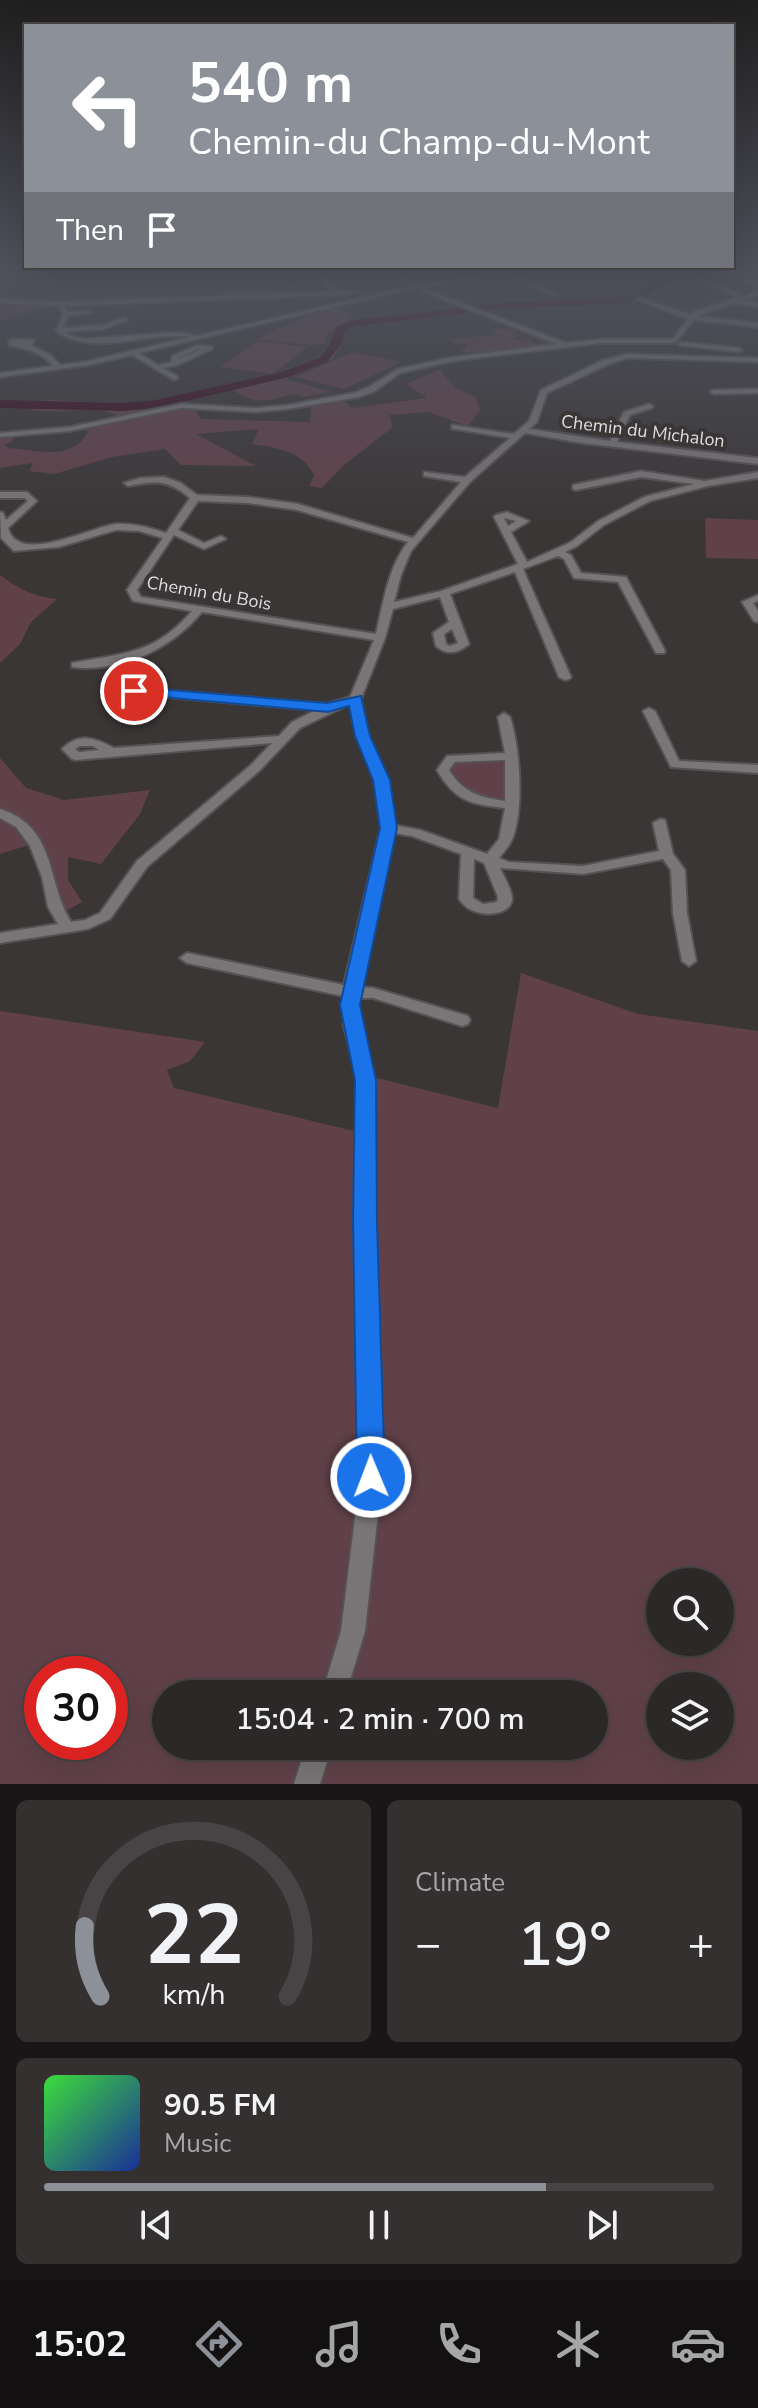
<!DOCTYPE html>
<meta charset="utf-8">
<style>
:root{--surface:#2c2828;--page:#343030;--text:#f1f3f6;--muted:#a6a6a8;--line:#484445;--accent:#8c9099}
body{margin:0;font-family:"Nunito Sans",sans-serif;background:var(--page);color:var(--text);height:100vh;display:flex;flex-direction:column;font-size:30px;white-space:nowrap}
*{box-sizing:border-box;margin:0}
p{font-size:26px;color:var(--muted)}
.icon{flex:none;width:44px;height:44px;fill:none;stroke:currentColor;stroke-width:2;stroke-linecap:round;stroke-linejoin:round}
.map{position:relative;height:1784px;overflow:hidden}
.sheet{display:flex;flex-direction:column;gap:16px;padding:16px;background:#181616;flex:1}
.sheet>*{flex:none}
.guide{position:absolute;left:24px;top:24px;width:710px;height:244px;border-radius:0px;box-shadow:0 8px 32px #0002,0 0 0 2px var(--line);background:#8c9099;color:#fff;overflow:hidden}
.buttons{position:absolute;left:646px;top:1568px;display:grid;gap:16px}
.buttons a{display:grid;place-items:center;width:88px;height:88px;border-radius:50%;background:var(--surface);box-shadow:0 8px 32px #0002,0 0 0 2px var(--line);font-size:40px}
.speed{position:absolute;left:24px;top:1656px;display:flex;gap:16px;font-size:40px;font-weight:700;text-align:center}
.speed>*{display:grid;place-content:center;width:104px;height:104px;border-radius:50%;background:var(--surface);box-shadow:0 8px 32px #0002,0 0 0 2px var(--line);line-height:1}
.speed .limit{border:12px solid #d22;background:#fff;color:#111}
.pin{position:absolute;display:grid;place-items:center;width:68px;height:68px;color:#fff;margin:-34px;border:4px solid #fff;border-radius:50%;box-shadow:0 2px 8px #0007}
.me{position:absolute;width:88px;margin:-44px;rotate:359deg;stroke-linejoin:round;filter:drop-shadow(0 0 6px #0008)}
.turn{display:flex;align-items:center;gap:28px;height:168px;padding:0 32px;font-size:36px}
.turn .icon{width:104px;height:104px;stroke-width:2.5}
.turn b{display:block;font-size:56px;line-height:68px}
.then{display:flex;align-items:center;height:76px;padding:0 32px;background:#0003;gap:16px;font-size:30px}
.big{font-size:60px;font-weight:600;line-height:1.1}
.sheet .widget{flex:1;display:flex;flex-direction:column;justify-content:center;gap:12px;min-width:0;padding:0 28px;border-radius:12px;background:var(--page)}
.sheet .dial{align-items:center;gap:0}
.dial svg{height:208px;overflow:visible;fill:none;stroke:var(--line);stroke-width:7;stroke-linecap:round;text-anchor:middle}
.dial text{fill:var(--text);stroke:none}
.song{display:flex;align-items:center;gap:24px}
.cover{width:96px;height:96px;border-radius:12px;background:linear-gradient(135deg,hsl(120 70% 55%),hsl(230 70% 35%))}
.played{height:8px;border-radius:4px;background:linear-gradient(90deg,var(--accent) 75%,var(--line) 75%)}
.keys{display:flex;justify-content:space-around;direction:ltr}
.heat{display:flex;justify-content:space-between;align-items:center;font-size:44px;direction:ltr}
.sheet .tiles{flex:1;display:grid;gap:16px;grid-template-columns:1fr 1fr}
.widget:last-child{grid-column:span 2}
.trip{position:absolute;left:152px;top:1680px;width:456px;height:80px;border-radius:40px;background:var(--surface);box-shadow:0 8px 32px #0002,0 0 0 2px var(--line);font-weight:600;line-height:80px;text-align:center}
.dock{display:flex;height:128px;justify-content:space-around;align-items:center;background:#121010;color:var(--muted)}
.dock .icon{width:56px;height:56px}
.dock .active{color:var(--accent)}
.dock b{font-size:36px;color:var(--text)}
.map>svg:first-child{display:block}
</style>
<div class="map">
<svg width="758" height="1784" viewBox="0 0 758 1784">
<rect width="100%" height="100%" fill="#3a3636"/>
<path fill="#614149" fill-rule="evenodd" d="M2 275H285L305 292 60 302 36 295 51 290 12 282 20 278Z
M0 289 55 305 0 321Z
M336 306 356 318C342 323 332 327 324 340L328 343 311 345 257 339 309 314Z
M506 328 523 337H515L516 340 529 339 536 345 465 353 460 349 468 348 464 343 455 344 450 339 498 335 492 330Z
M257 341 307 347 273 374 221 367Z
M329 344H341L333 359 286 379 332 392 303 397 297 394C267 399 258 408 232 389L185 400 202 419 310 422 311 405 343 400 352 408 427 398 406 384 440 369 454 387 476 397 480 410 468 426 428 412 389 415 393 427 344 465 322 488 309 486 314 475C302 451 277 448 252 444L259 429 196 434 256 466 181 465 165 449 112 457 54 474 29 471 33 463 0 468V438L14 435 13 441 4 445 8 448C38 450 71 462 88 432L84 427 121 417C98 405 72 413 46 411 33 411 23 407 9 408L8 404 50 400 139 404 172 398 275 375 317 359Z
M353 352 401 362 345 389 295 377Z
M705 518 758 520V559L706 558Z
M0 575C17 588 35 597 57 599L31 622 20 644 0 663Z
M0 758 26 788 64 800 150 790 140 814 101 864 68 857V880L82 902 55 917 42 870 29 845 0 854Z
M495 759 506 765V796L502 800 465 793 450 771 453 762Z
M521 973 638 1014 758 1031V1784H0V1011L205 1042 190 1061 167 1070 174 1088 354 1131 360 1105 353 1072 498 1108ZM660 1582H720V1642H660ZM42 1674H110V1742H42ZM660 1686H720V1746H660ZM166 1694H594V1746H166Z"/>
<g fill="none" stroke-linecap="round" stroke-linejoin="round">
<path fill="#3b0f1e" fill-rule="evenodd" d="M684 275H705L660 284 650 295 625 303 515 308 357 326 346 330 340 345 327 362 289 377 156 408 123 411 0 408V400L123 403 156 400 282 372 319 358 330 344 337 326 355 320 515 302 624 297 644 291 654 280Z"/>
<defs>
<path id="minor" d="M316 275H322L341 291 362 292 340 295 64 306 68 312 88 311 91 313 68 316 62 328 103 325 126 317 128 320 104 329 65 332 71 336 84 339 179 332 197 336 411 286 414 288 139 353 158 365 171 362 172 356 198 345 212 347V349L178 365 163 368 177 376 178 378 174 380 132 355 89 365 0 377V373L53 366C42 352 26 349 9 345V341L12 339 34 340 32 346 51 355 60 365 89 361 190 337C146 331 95 358 56 331L63 314 58 306 0 303V299L60 302 334 291ZM199 349H201L178 359V358Z
M485 275H499L425 287 417 286 395 277 400 276 422 285Z
M508 275H515L557 294 552 295Z
M727 275H735L758 283V287Z
M699 277 744 296 758 291V295L742 300 758 303V307L734 303 697 316 758 323V327L694 320 675 343H601L453 361 400 373 375 391 359 397 288 409 256 412 181 408 70 431 0 437V433L70 427 181 404 256 408 288 405 354 393 369 387 398 369 453 357 557 344 421 291 423 288 566 343 601 339H673L688 319 636 299 641 298 691 315 694 312 738 297 699 279Z
M680 342 739 348 742 350 739 352 678 345Z
M628 354 758 358V362L628 358 609 364 547 393 537 422 529 429 610 441 624 412 649 404 653 406 652 408 630 415 617 442 758 458V464L582 443 525 433 470 482 411 551 401 575 394 602 441 591 518 564 494 517 496 515 507 512 529 521 511 532 527 562 571 542 598 521 644 497 694 484 641 477 576 490 573 489V485L641 471 705 481 758 472V478L708 486 650 501 604 525 577 546 565 552 571 555 581 573 626 577 665 651 664 653H656L655 651 618 582 574 578 564 559 558 556 523 569 571 677 569 679 565 680 559 677 515 572 450 594 469 644C459 653 447 656 436 646L433 633 449 622 440 597 393 609 385 638 361 699 368 736 387 780 394 825 420 830 487 854 499 839 505 808C470 804 455 801 437 770L447 756 505 753 498 717 504 713 510 717C520 748 524 807 513 837 510 845 504 852 499 858L509 862 583 866 659 851 653 823 660 819 665 820 673 854 685 870 687 913 696 961 689 966 682 961 673 913 671 870 663 859 583 874 500 868C504 877 512 890 512 899 511 915 485 916 474 911 467 909 463 904 459 899L461 854 412 836 393 833 359 987 373 988 468 1016 470 1020 468 1024 462 1026 373 998H358L360 1026 374 1080V1221L382 1477 365 1631 346 1694H322L341 1631 360 1477 356 1221 358 1080 344 1026 343 996 187 963 180 958 187 953 344 985 381 828 375 780 356 736 350 704 300 728 259 771 147 867 110 919 88 929 0 943V933L58 924 48 907 42 877 30 846 16 827 0 818V809C57 827 46 881 71 922L85 920 100 913 137 861 251 765 272 743 76 760 72 759 62 749C79 732 95 738 114 748L279 736 292 722 316 710 134 694 128 691 134 688 327 704 350 697 374 640 202 612C171 649 121 673 72 667V663C124 653 154 655 192 611L133 601 127 590 163 538 139 531 116 530 59 547 14 551 1 538 0 512 3 513 6 520 28 501 25 498H0V492H27L37 501 8 528C18 566 90 527 116 524 134 523 150 528 166 533L190 498C167 479 156 481 128 486L124 483 140 478 164 477 181 483 197 495 248 497 298 504 413 538 461 482 424 476V472L465 477 510 438 455 429H452V425L514 434 529 421 541 390 603 360ZM198 501 248 503 297 510 408 542C388 567 383 604 376 634L141 597 137 590 174 535 204 549 226 539 221 536 204 543 178 530ZM504 518 516 521 508 526ZM452 629 458 643 449 646 446 644 444 634ZM80 746H93L99 750 79 752 75 749ZM505 760V801C480 797 463 793 449 770L455 762ZM474 859 484 863 498 897 497 902 483 904 473 898Z
M758 389V393L714 394 710 392 714 390Z
M758 595V601L753 603 758 611V622L754 621 742 602Z
M649 708 655 711 679 761 758 765V773L671 767 643 711Z
M306 1746H332L320 1784H294Z"/>
</defs>
<use href="#minor" stroke="#565253" stroke-width="4"/>
<use href="#minor" fill="#7a7677" fill-rule="evenodd"/>
</g>
<linearGradient id="sky" x2="0" y2="1"><stop stop-color="#201e1e"/><stop offset="0.52" stop-color="#4f525d"/><stop offset="1" stop-color="#4f525d" stop-opacity="0"/></linearGradient>
<rect width="758" height="524" fill="url(#sky)"/>
<path fill="#1a73e8" stroke="#114b97" stroke-width="2" d="M134 687 327 703 361 696 370 736 390 780 397 828 360 1005 376 1080 377 1221 385 1477 381 1486 371 1491 361 1486 357 1477 353 1221 355 1080 340 1005 380 828 373 780 355 736 349 706 328 712 129 694V688Z"/>
<g text-anchor="middle" stroke-width="8" stroke-linejoin="round" paint-order="stroke">
<g font-size="18" fill="#dedbdc" stroke="#3a3636">
<text transform="translate(643 431) rotate(7)" y="6">Chemin du Michalon</text>
<text transform="translate(209 593) rotate(10)" y="6">Chemin du Bois</text>
</g>
</g>
</svg>
<div class="buttons">
<a><svg class="icon" aria-label="search" viewBox="0 0 24 24"><circle cx="10" cy="10" r="6"/><path d="M15 15l6 6"/></svg></a>
<a><svg class="icon" aria-label="layers" viewBox="0 0 24 24"><path d="M12 4l9 5-9 5-9-5zM3 14l9 5 9-5"/></svg></a>
</div>
<div class="speed"><div class="limit">30</div></div>
<div class="pin" style="left:134px;top:691px;background:#d93025"><svg class="icon" aria-label="arrive" viewBox="0 0 24 24"><path d="M6 21V4h12l-3 4 3 4H6"/></svg></div>
<svg class="me" style="left:371px;top:1477px" viewBox="-20 -20 40 40"><circle r="17" fill="#1a73e8" stroke="#fff" stroke-width="3"/><path d="M0-11L8 9 0 5-8 9z" fill="#fff"/></svg>
<div class="trip">15:04 · 2 min · 700 m</div>
<div class="guide">
<div class="turn"><svg class="icon" aria-label="left" viewBox="0 0 24 24"><path d="M17 20v-9H6M10 6l-5 5 5 5"/></svg><div><b>540 m</b>Chemin-du Champ-du-Mont</div></div>
<div class="then">Then<svg class="icon" aria-label="arrive" viewBox="0 0 24 24"><path d="M6 21V4h12l-3 4 3 4H6"/></svg></div>
</div>
</div>
<section class="sheet">
<div class="tiles">
<div class="widget dial"><svg viewBox="0 0 100 80">
<path d="M14 69A42 42 0 1 1 86 69"/>
<path d="M14 69A42 42 0 0 1 8 42" stroke="#8c9099"/>
<text x="50" y="56" font-size="32" font-weight="700">22</text>
<text x="50" y="72" font-size="11">km/h</text>
</svg></div>
<div class="widget"><p>Climate</p>
<div class="heat"><a>−</a><b class="big">19°</b><a>+</a></div>
</div>
<div class="widget">
<div class="song"><i class="cover"></i><div><b>90.5 FM</b><p>Music</p></div></div>
<div class="played"></div>
<div class="keys"><svg class="icon" aria-label="previous" viewBox="0 0 24 24"><path d="M18 5L8 12l10 7zM5 5v14"/></svg><svg class="icon" aria-label="pause" viewBox="0 0 24 24"><path d="M8 5v14M16 5v14"/></svg><svg class="icon" aria-label="next" viewBox="0 0 24 24"><path d="M6 5l10 7-10 7zM19 5v14"/></svg></div>
</div>
</div>
</section>
<nav class="dock">
<b>15:02</b>
<svg class="icon active" aria-label="directions" viewBox="0 0 24 24"><path d="M12 3l9 9-9 9-9-9zM9 14v-3h6M13 9l2 2-2 2"/></svg>
<svg class="icon" aria-label="music" viewBox="0 0 24 24"><path d="M9 18V5l10-2v13"/><circle cx="6" cy="18" r="3"/><circle cx="16" cy="16" r="3"/></svg>
<svg class="icon" aria-label="phone" viewBox="0 0 24 24"><path d="M5 4h4l2 5-3 2q2 4 5 5l2-3 5 2v4C11 20 4 13 5 4z"/></svg>
<svg class="icon" aria-label="climate" viewBox="0 0 24 24"><path d="M12 3v18M4 7l16 10M4 17L20 7"/></svg>
<svg class="icon" aria-label="car" viewBox="0 0 24 24"><path d="M5 17H2v-5l4-1 3-4h7l3 4 3 1v5h-3M9 17h6M6 11h13"/><circle cx="7" cy="17" r="2"/><circle cx="17" cy="17" r="2"/></svg>
</nav>
